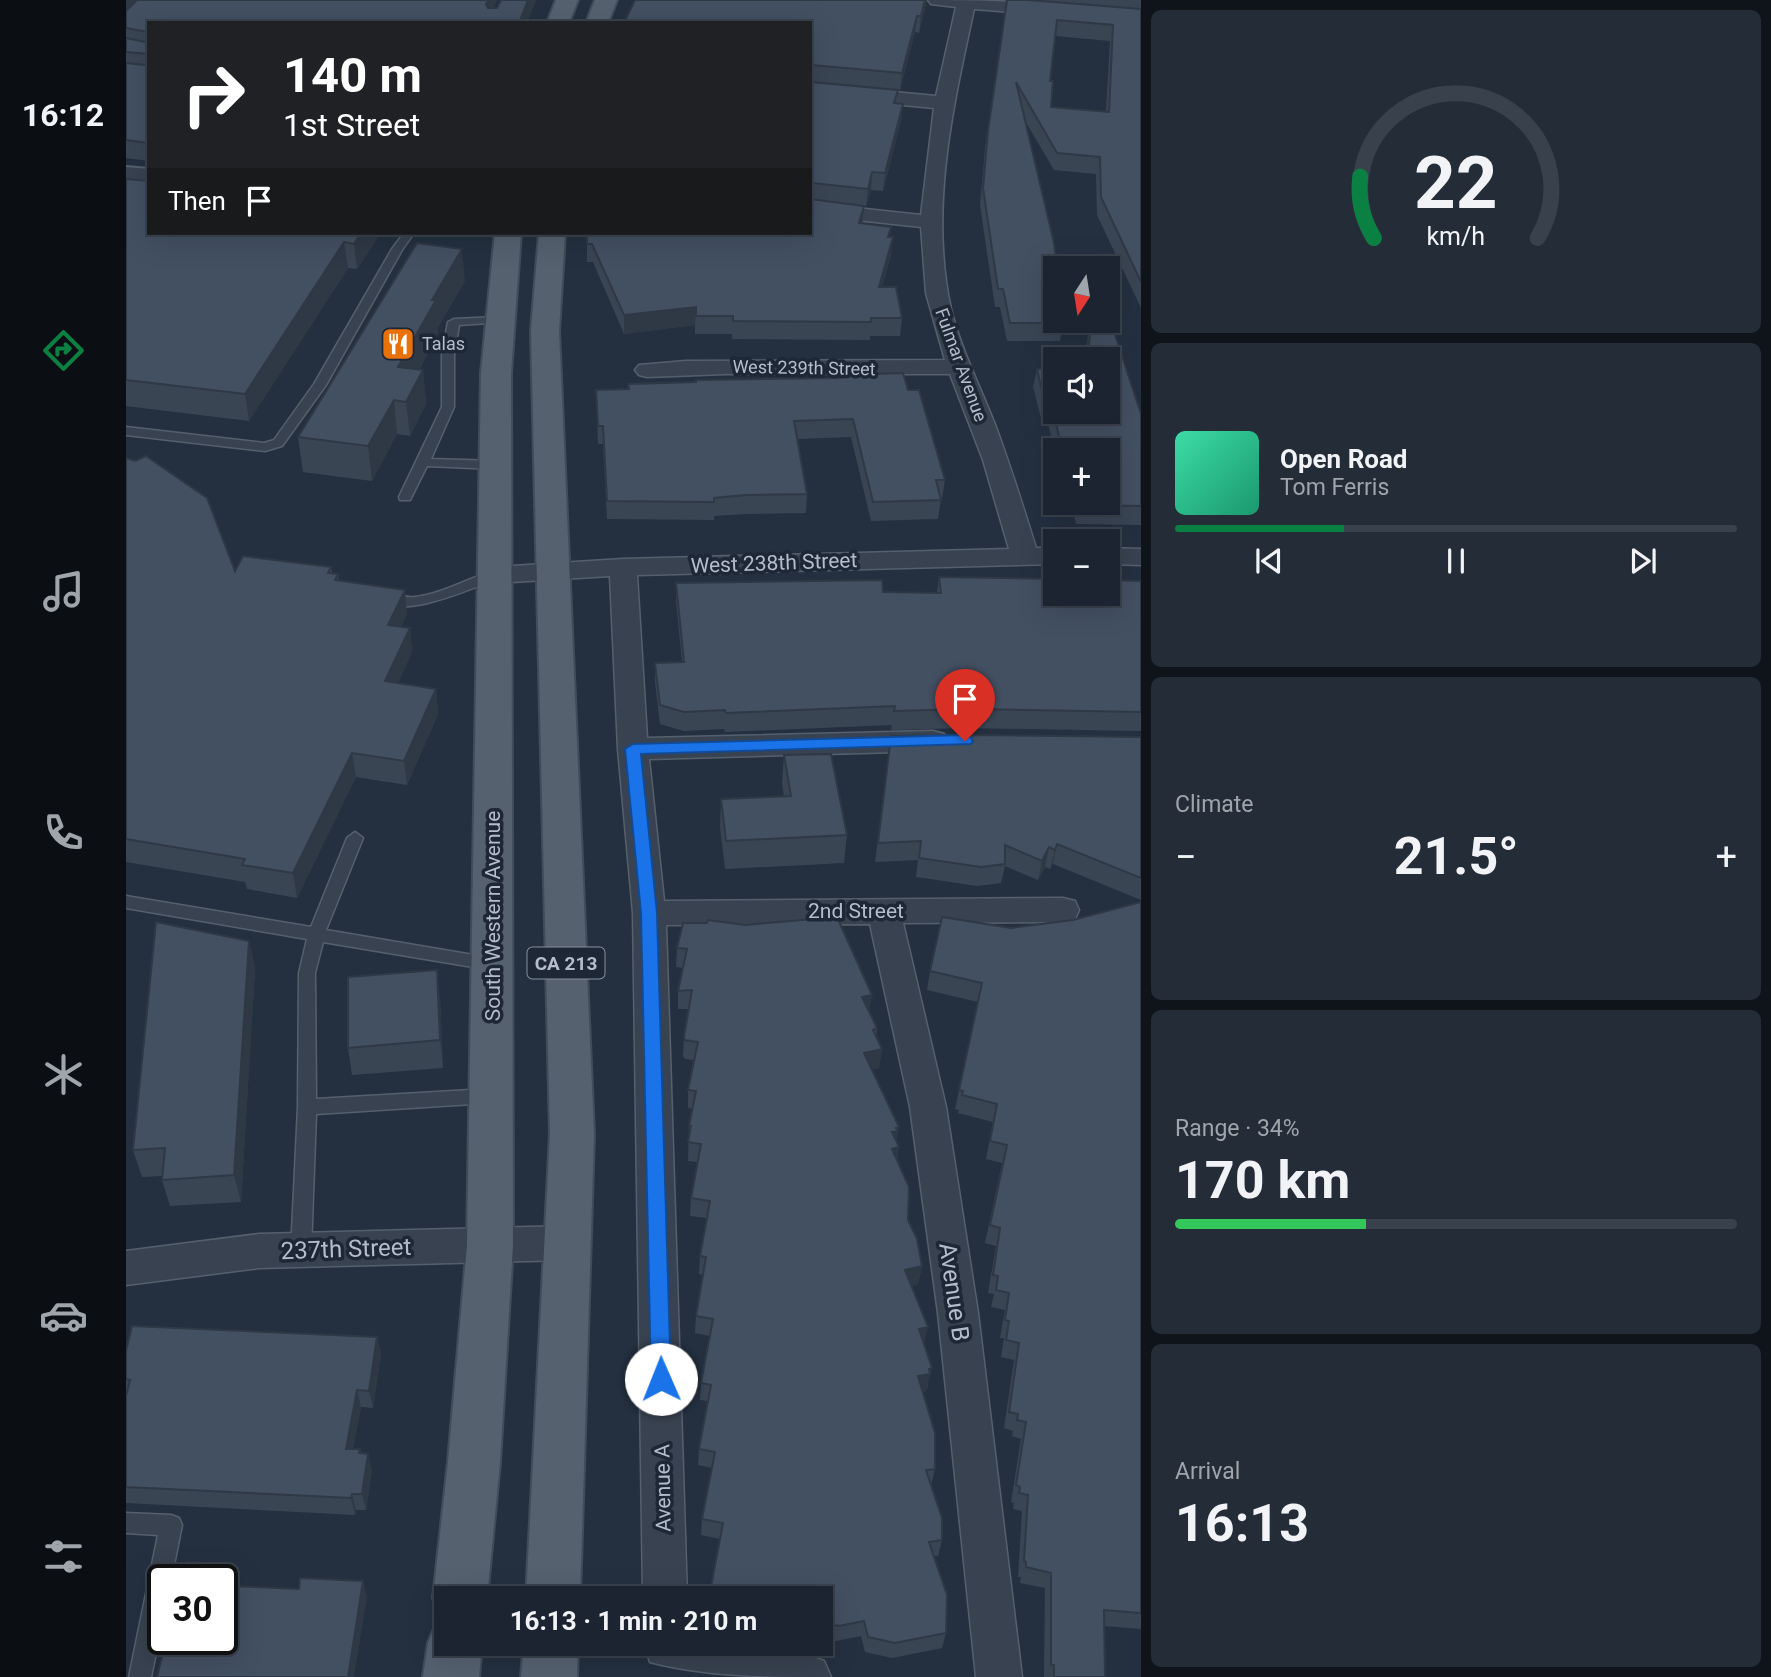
<!DOCTYPE html>
<meta charset="utf-8">
<style>
:root{--surface:#1b2430;--page:#242c38;--text:#f1f3f6;--muted:#a0a4ab;--line:#39414c;--accent:#0b8043}
body{margin:0;font-family:Roboto,sans-serif;background:var(--page);color:var(--text);height:100vh;display:flex;flex-direction:column;font-size:26px;white-space:nowrap}
*{box-sizing:border-box;margin:0}
p{font-size:23px;color:var(--muted)}
.icon{flex:none;width:38px;height:38px;fill:none;stroke:currentColor;stroke-width:2;stroke-linecap:round;stroke-linejoin:round}
.map{position:relative;flex:1;overflow:hidden}
.sheet{display:flex;flex-direction:column;gap:10px;padding:10px;background:#0f141a;width:630px}
.sheet>*{flex:none}
.banner{position:absolute;left:21px;top:21px;width:665px;height:214px;border-radius:0px;box-shadow:0 7px 28px #0002,0 0 0 2px var(--line);background:#202124;color:#fff;overflow:hidden}
.needle{width:46px;rotate:192deg}
.buttons{position:absolute;left:917px;top:256px;display:grid;gap:14px}
.buttons a{display:grid;place-items:center;width:77px;height:77px;border-radius:0px;background:var(--surface);box-shadow:0 7px 28px #0002,0 0 0 2px var(--line);font-size:35px}
.speed{position:absolute;left:21px;top:1564px;display:flex;gap:14px;font-size:35px;font-weight:700;text-align:center}
.speed>*{display:grid;place-content:center;width:91px;height:91px;border-radius:50%;background:var(--surface);box-shadow:0 7px 28px #0002,0 0 0 2px var(--line);line-height:1}
.speed .limit{border:4px solid #111;border-radius:10px;background:#fff;color:#111}
.pin{position:absolute;display:grid;place-items:center;width:60px;height:60px;color:#fff;margin:-72px -30px;border-radius:50% 50% 50% 0;rotate:-45deg;box-shadow:0 0 7px #0007}
.pin .icon{rotate:45deg}
.me{position:absolute;width:77px;margin:-38px;rotate:359deg;stroke-linejoin:round;filter:drop-shadow(0 0 5px #0008)}
.turn{display:flex;align-items:center;gap:24px;height:147px;padding:0 21px;font-size:32px}
.turn .icon{width:91px;height:91px;stroke-width:2.5}
.turn b{display:block;font-size:49px;line-height:60px}
.then{display:flex;align-items:center;height:66px;padding:0 21px;background:#0003;gap:14px;font-size:26px}
.big{font-size:52px;font-weight:700;line-height:1.1}
.sheet .tile{flex:1;display:flex;flex-direction:column;justify-content:center;gap:10px;min-width:0;padding:0 24px;border-radius:10px;background:var(--page)}
.sheet .dial{align-items:center;gap:0}
.dial svg{height:182px;overflow:visible;fill:none;stroke:var(--line);stroke-width:7;stroke-linecap:round;text-anchor:middle}
.dial text{fill:var(--text);stroke:none}
.song{display:flex;align-items:center;gap:21px}
.cover{width:84px;height:84px;border-radius:10px;background:linear-gradient(135deg,hsl(160 70% 55%),hsl(160 70% 35%))}
.played{height:7px;border-radius:4px;background:linear-gradient(90deg,var(--accent) 30%,var(--line) 30%)}
.keys{display:flex;justify-content:space-around;direction:ltr}
.heat{display:flex;justify-content:space-between;align-items:center;font-size:38px;direction:ltr}
.charge{height:10px;border-radius:5px;background:linear-gradient(90deg,#34c759 34%,var(--line) 0)}
.trip{position:absolute;left:308px;top:1586px;width:399px;height:70px;border-radius:0px;background:var(--surface);box-shadow:0 7px 28px #0002,0 0 0 2px var(--line);font-weight:700;line-height:70px;text-align:center}
main{display:flex;flex:1;min-height:0}
.tab-bar{display:flex;flex-direction:column;width:126px;justify-content:space-around;align-items:center;background:#0b0e13;color:var(--muted)}
.tab-bar .icon{width:49px;height:49px}
.tab-bar .selected{color:var(--accent)}
.tab-bar b{font-size:32px;color:var(--text)}
.map>svg:first-child{display:block}
</style>
<main>
<nav class="tab-bar">
<b>16:12</b>
<svg class="icon selected" aria-label="directions" viewBox="0 0 24 24"><path d="M12 3l9 9-9 9-9-9zM9 14v-3h6M13 9l2 2-2 2"/></svg>
<svg class="icon" aria-label="music" viewBox="0 0 24 24"><path d="M9 18V5l10-2v13"/><circle cx="6" cy="18" r="3"/><circle cx="16" cy="16" r="3"/></svg>
<svg class="icon" aria-label="phone" viewBox="0 0 24 24"><path d="M5 4h4l2 5-3 2q2 4 5 5l2-3 5 2v4C11 20 4 13 5 4z"/></svg>
<svg class="icon" aria-label="climate" viewBox="0 0 24 24"><path d="M12 3v18M4 7l16 10M4 17L20 7"/></svg>
<svg class="icon" aria-label="car" viewBox="0 0 24 24"><path d="M5 17H2v-5l4-1 3-4h7l3 4 3 1v5h-3M9 17h6M6 11h13"/><circle cx="7" cy="17" r="2"/><circle cx="17" cy="17" r="2"/></svg>
<svg class="icon" aria-label="filters" viewBox="0 0 24 24"><path d="M4 7h16M4 17h16"/><circle cx="9" cy="7" r="2"/><circle cx="15" cy="17" r="2"/></svg>
</nav>
<div class="map">
<svg width="1015" height="1677" viewBox="0 0 1015 1677">
<rect width="100%" height="100%" fill="#243040"/>
<g fill="none" stroke-linecap="round" stroke-linejoin="round">
<defs>
<path id="service" d="M278 233H288L276 250 200 385 156 446 139 451 0 435V427L138 443 148 440 188 384 266 249Z
M373 317 379 320 377 322 333 325 328 355V407L305 459 370 461 376 465 370 469 301 466 284 500H274L273 497 316 407V355L322 322 328 319Z
M368 571 373 572 375 575 373 578C346 588 276 621 252 599 261 590 277 599 289 597 316 594 342 578 368 571Z
M229 832 237 838 200 930 365 958 371 959 373 964 371 969 365 970 197 942 189 973 190 1099 362 1089 368 1091 371 1096 368 1101 362 1103 190 1114 185 1251 182 1257 175 1259 168 1257 165 1251 172 1107 173 973 181 939 0 908V896L185 927 221 838Z
M0 1513 45 1515 53 1518 56 1525 45 1580H37V1620L25 1677H3L32 1535 0 1533Z"/>
<path id="minor" d="M802 0C824 0 919 0 931 10L922 15 848 9C827 106 803 210 825 309 835 349 853 384 868 422 884 464 897 506 910 548H929V564L511 575 521 738 807 731 818 734 822 741 818 748 807 751 523 759 538 901 937 898 949 901 953 910 949 919 937 922 777 923 820 1107 852 1313 896 1677H850L812 1313 784 1107 744 924 540 925 561 1598H517L507 913 492 749 484 576 368 583 358 581 354 575 358 569 368 567 497 559 883 549 857 460 824 374H599L521 377 513 375 509 370 513 365 560 361 819 360 800 293 795 227 684 215V203L795 215 808 108 684 96V84L810 96 830 7 805 4Z
M982 548 1015 549V565L982 564Z
M441 1226 454 1231 460 1243 454 1255 441 1260 133 1268 0 1285V1251L133 1234Z
M518 1643C578 1643 641 1637 698 1661L705 1677C645 1677 580 1677 524 1662Z"/>
<path id="tertiary" d="M0 167 23 169V185L0 183Z"/>
<path id="primary" d="M430 0H452L443 23H421Z
M469 0H491L482 23H460Z
M369 233H395L385 373 387 1245 374 1462 361 1598H320V1619L315 1617 307 1598 322 1462 341 1245 355 373Z
M413 233H439L433 331 468 1134 454 1598H400L424 1134 405 331Z
M320 1619V1643H356L353 1677H297L302 1643 310 1624Z
M398 1643H452L451 1677H395Z"/>
</defs>
<use href="#service" stroke="#56606d" stroke-width="3"/>
<use href="#minor" stroke="#56606d" stroke-width="3"/>
<use href="#tertiary" stroke="#56606d" stroke-width="4"/>
<use href="#primary" stroke="#424b59" stroke-width="4"/>
<use href="#service" fill="#384250" fill-rule="evenodd"/>
<use href="#minor" fill="#384250" fill-rule="evenodd"/>
<use href="#tertiary" fill="#384250" fill-rule="evenodd"/>
<use href="#primary" fill="#566170" fill-rule="evenodd"/>
</g>
<path fill="#3a4554" fill-rule="evenodd" d="M0 0H371L367 8H371L375 0H410L401 23H23V161L0 158Z
M509 0H801L793 33 789 32 774 90 685 81 772 90 770 103 777 104 775 121 757 191 745 190 740 206H738L736 224 763 237 765 255 756 287 776 318 774 336H744V340L606 339V334H569V325L498 334 467 262H461V233H684Z
M881 0H1015V308L971 215 970 174 928 170 898 119 937 323 934 341H881L874 307H869L854 205 859 148ZM929 36 984 41 980 112 925 107 924 81Z
M0 179 23 233H255L231 269 222 268 123 421 0 406Z
M339 281 312 327V333L293 370H297L300 404 284 436 271 434 246 481 177 472 172 437Z
M963 320H982L1015 414V525L950 524 945 502H982V450H929V455L921 418H915L907 387 911 369 929 411 982 359H960Z
M714 375 782 390 819 480 816 498H815L812 519 745 521 725 437 672 439 681 494 680 513 620 514 588 516V520L481 519 477 444H472L470 390 713 378Z
M0 458 109 571 205 567 206 573 212 574 213 581 281 614 275 627 284 628 286 652 272 683 310 689 312 714 281 785 230 777 171 898 121 889 119 882 0 862Z
M813 577 1015 581V731L839 728 765 730 766 725 599 732 598 729 558 731 534 724 529 682V663L556 662 550 601V583L757 592 811 593Z
M765 736 1015 737V900L927 864 924 869 919 867 912 880 879 866 875 883 851 886 790 877 792 860 749 862Z
M658 755 721 835 718 863 599 869 594 827 595 799 658 797 656 783Z
M1015 902V1629L978 1626 979 1677H918L919 1588 894 1583 895 1577H892L896 1511 887 1509 888 1503 885 1502 895 1439 886 1436 887 1431 878 1428 888 1360 875 1357 878 1338H874L879 1310 865 1307 868 1294 862 1293 870 1246 859 1243 876 1163 860 1159 867 1122 832 1113 833 1110 829 1109 852 1002 801 990 804 971 885 928 947 920Z
M557 923 743 1012 751 1028 750 1037 756 1049 753 1068 746 1069 770 1141 771 1160 782 1220 796 1266 792 1284 786 1286 798 1344 802 1385 800 1391 797 1392 809 1469 805 1485 816 1540 812 1556H808L820 1633 816 1648 766 1658 739 1652 735 1636 710 1641 695 1638V1598H583L594 1539 575 1535 576 1519 586 1468 572 1465 573 1449 582 1401 574 1400 575 1383 584 1336 569 1333 570 1316 577 1275 573 1274 574 1256 581 1218 564 1216 565 1198 571 1162 562 1161 563 1126 566 1109 562 1108V1090L568 1060 559 1059 557 1056 558 1037 563 1009H552V991L557 968 550 967 551 948Z
M123 941 129 968 115 1202 44 1206 36 1180V1176L16 1177 7 1150Z
M314 997 317 1068 226 1075 222 1048Z
M251 1337 255 1354 247 1408 235 1407 227 1449H234L235 1453 246 1470 240 1510H230L229 1515 0 1503V1351Z"/>
<path fill="#2f3845" d="M0 0H16L0 17Z
M362 0H371L361 22 360 4Z
M402 0H410L401 23H393Z
M799 0H801L793 33 795 16Z
M791 16 789 32 774 90 776 73Z
M777 104 775 121 757 191 759 173Z
M746 172 745 190 740 206 742 189Z
M738 206 736 223H733Z
M235 233H255L231 269 228 244Z
M767 237 765 255 751 304 753 287Z
M218 242 222 268 123 421 119 394Z
M336 249 339 281 312 327V333L276 401 272 367 306 300Z
M570 307 569 325 498 334V315Z
M297 370 300 404 284 436 280 402Z
M268 400 271 434 246 481 242 446Z
M279 590 281 614 265 649 262 625Z
M284 628 286 652 262 706 259 681Z
M310 689 312 714 281 785 278 761Z
M226 753 230 777 171 898 167 873Z
M931 844 927 864 924 869 929 850Z
M923 847 919 867 912 880 916 861Z
M123 941 129 968 115 1202 108 1175Z
M311 970 314 997 317 1068 314 1040Z
M746 995 743 1014 736 997Z
M756 1049 753 1068 736 1072 738 1053Z
M773 1127 770 1146 773 1147 770 1165 763 1167 766 1132 770 1128Z
M796 1266 792 1284 776 1288 779 1270Z
M802 1327 798 1345 793 1329Z
M251 1337 255 1354 247 1408 243 1391Z
M806 1368 800 1391 788 1393 792 1376 803 1369Z
M231 1390 235 1407 224 1465 220 1449Z
M242 1454 246 1470 240 1510 236 1494Z
M226 1494 230 1510 229 1515 225 1498Z
M105 1565 111 1580V1602L105 1586Z
M237 1581 241 1597 228 1677H222Z"/>
<path fill="#435062" stroke="#2f3845" stroke-width="2" fill-rule="evenodd" d="M11 0H362L360 4 362 8H371L375 0H402L393 23H23V143L0 140V63L19 65 22 62V54L0 52V38L19 42 22 39V32L0 28V11Z
M509 0H799L795 16H791L776 73 685 65 684 66V23H498Z
M881 0H902L1015 9V282L975 197 974 157 931 153 890 82 928 243 931 268H929V320H937V323H884L877 289H872L857 188 862 131ZM931 20 987 25 983 112 925 107 927 81H924Z
M684 78 685 82 772 90 768 103 777 104 759 173 746 172 742 189 686 183 684 184Z
M0 179 23 181V233H235L228 244 218 242 119 394 0 380Z
M684 199 738 206 733 223 765 227 762 237H767L753 287H770L776 318H745V322L607 321V316H570V307L498 315 466 244H461V233H684Z
M291 243 336 249 306 300H310L272 367 297 370 280 402 268 400 242 446 172 437Z
M982 313 1015 414V506L954 505 953 502H982V450H940L939 444H935L924 400H918L911 369 929 368V411H982V359H962L965 320H982Z
M777 373 782 390H793L819 480H810L815 500 747 502 727 419 668 421 681 494 620 495 588 498V502L481 501 477 426H472L470 390 503 389 502 384 570 382V380L714 378V375Z
M20 456 81 498 109 571 117 556 205 567 202 573 212 574 209 580 279 590 262 625 284 628 259 681 310 689 278 761 226 753 167 873 116 865 119 859 0 839V458L9 461Z
M813 577 929 579V593H982V580L1015 581V712L842 709 768 711 769 706 600 713 599 710 558 712 534 705 529 663 558 662 550 583 756 580 757 592 815 593Z
M842 735 1015 737V878L931 844 929 850 923 847 916 861 879 845V864L855 867 793 858 795 841 752 843 765 736Z
M705 754 721 835 600 841 595 799 665 796 658 755Z
M1015 902V1613L978 1610 979 1677H928V1665H925V1573L900 1567V1562L898 1561 902 1495 893 1493 894 1487 890 1485 900 1422 891 1420 892 1414 883 1412 893 1343 880 1340 883 1321 879 1320 883 1293 870 1290 872 1276 867 1275 874 1228 864 1225 881 1145 864 1141 871 1104 836 1095 837 1091 833 1090 856 983 804 971 816 917 885 928 947 920Z
M711 917 746 995 736 997 751 1028 747 1030 756 1049 738 1053 773 1127 770 1128 772 1131 766 1132 773 1147 766 1149 783 1187 782 1220 791 1239 796 1266 779 1270 802 1327 793 1329 806 1368 803 1369 804 1374 792 1376 809 1433V1469L800 1470 816 1518V1540L803 1542 821 1595 820 1633 769 1643 742 1637 738 1621 713 1626 695 1622V1598H586L587 1593 584 1592 597 1523 576 1519 589 1452 573 1449 585 1385 575 1383 587 1319 570 1316 580 1257 574 1256 584 1201 565 1198 575 1144 562 1142 565 1126H563L570 1091 562 1090 572 1042 559 1040 558 1037 566 990 552 991 561 949 551 948 557 923H581L582 920 619 925Z
M30 922 123 941 108 1175 36 1180 39 1148 7 1150Z
M311 970 314 1040 222 1048V977Z
M6 1326 251 1337 243 1391 231 1390 220 1449H234L233 1453 242 1454 236 1494H226L225 1498 0 1487V1396L4 1380 0 1379V1351Z
M61 1562 105 1565V1586L173 1589 174 1578 237 1581 222 1677H31L40 1640H96V1580H53L55 1572H59Z"/>
<path fill="#1a73e8" stroke="#114b97" stroke-width="2" d="M839 735 845 737 847 741 845 744 515 754 531 913 545 1379 542 1385 535 1388 528 1385 525 1379 515 913 499 749 507 744Z"/>
<defs>
<symbol id="restaurant-square" viewBox="-11 -11 22 22"><rect x="-9" y="-9" width="18" height="18" rx="4" fill="#e8710a" stroke="#1d2735"/><path d="M-5-6h1v4h1v-4h1v4h1v-4h1v5L-1.5 .5V6h-2V.5L-5-1ZM5-6V6H3V1.5H1.5Q1.5-4 5-6Z" fill="#fff"/></symbol>
</defs>
<g fill-rule="evenodd">
<use href="#restaurant-square" x="253" y="325" width="38" height="38"/>
</g>
<g text-anchor="middle" stroke-width="7" stroke-linejoin="round" paint-order="stroke">
<g font-size="18" fill="#b5bdca" stroke="#1d2735" text-anchor="start">
<text x="296" y="350">Talas</text>
</g>
<g font-size="18" fill="#b5bdca" stroke="#1d2735">
<text transform="translate(835 365) rotate(70)" y="6">Fulmar Avenue</text>
<text transform="translate(678 368) rotate(1)" y="6">West 239th Street</text>
</g>
<rect fill="#1d2735" stroke="#87909d" stroke-width="2" x="401.5" y="947.5" width="77" height="31" rx="5"/>
<g font-size="19" font-weight="bold" fill="#b5bdca">
<text x="440" y="970">CA 213</text>
</g>
<g font-size="21" fill="#b5bdca" stroke="#1d2735">
<text transform="translate(648 563) rotate(-2)" y="7">West 238th Street</text>
<text x="730" y="918">2nd Street</text>
<text transform="translate(367 916) rotate(-90)" y="7">South Western Avenue</text>
<text transform="translate(537 1488) rotate(-91)" y="7">Avenue A</text>
</g>
<g font-size="24" fill="#b5bdca" stroke="#1d2735">
<text transform="translate(220 1249) rotate(-2)" y="8">237th Street</text>
<text transform="translate(828 1292) rotate(82)" y="8">Avenue B</text>
</g>
</g>
</svg>
<div class="buttons">
<a><svg class="needle" viewBox="-14 -14 28 28"><path d="M0-13l5 13h-10z" fill="#e53935"/><path d="M0 13l5-13h-10z" fill="#a0a4ab"/></svg></a>
<a><svg class="icon" aria-label="sound" viewBox="0 0 24 24"><path d="M4 9h4l5-4v14l-5-4H4zM17 9q2 3 0 6"/></svg></a>
<a>+</a>
<a>−</a>
</div>
<div class="speed"><div class="limit">30</div></div>
<div class="pin" style="left:839px;top:741px;background:#d93025"><svg class="icon" aria-label="arrive" viewBox="0 0 24 24"><path d="M6 21V4h12l-3 4 3 4H6"/></svg></div>
<svg class="me" style="left:535px;top:1379px" viewBox="-20 -20 40 40"><circle r="19" fill="#fff"/><path d="M0-13L10 11 0 6-10 11z" fill="#1a73e8"/></svg>
<div class="trip">16:13 · 1 min · 210 m</div>
<div class="banner">
<div class="turn"><svg class="icon" aria-label="right" viewBox="0 0 24 24"><path d="M7 20v-9h11M14 6l5 5-5 5"/></svg><div><b>140 m</b>1st Street</div></div>
<div class="then">Then<svg class="icon" aria-label="arrive" viewBox="0 0 24 24"><path d="M6 21V4h12l-3 4 3 4H6"/></svg></div>
</div>
</div>
<section class="sheet">
<div class="tile dial"><svg viewBox="0 0 100 80">
<path d="M14 69A42 42 0 1 1 86 69"/>
<path d="M14 69A42 42 0 0 1 8 42" stroke="#0b8043"/>
<text x="50" y="56" font-size="32" font-weight="700">22</text>
<text x="50" y="72" font-size="11">km/h</text>
</svg></div>
<div class="tile">
<div class="song"><i class="cover"></i><div><b>Open Road</b><p>Tom Ferris</p></div></div>
<div class="played"></div>
<div class="keys"><svg class="icon" aria-label="previous" viewBox="0 0 24 24"><path d="M18 5L8 12l10 7zM5 5v14"/></svg><svg class="icon" aria-label="pause" viewBox="0 0 24 24"><path d="M8 5v14M16 5v14"/></svg><svg class="icon" aria-label="next" viewBox="0 0 24 24"><path d="M6 5l10 7-10 7zM19 5v14"/></svg></div>
</div>
<div class="tile"><p>Climate</p>
<div class="heat"><a>−</a><b class="big">21.5°</b><a>+</a></div>
</div>
<div class="tile"><p>Range · 34%</p><b class="big">170 km</b><div class="charge"></div></div>
<div class="tile"><p>Arrival</p><b class="big">16:13</b></div>
</section>
</main>
